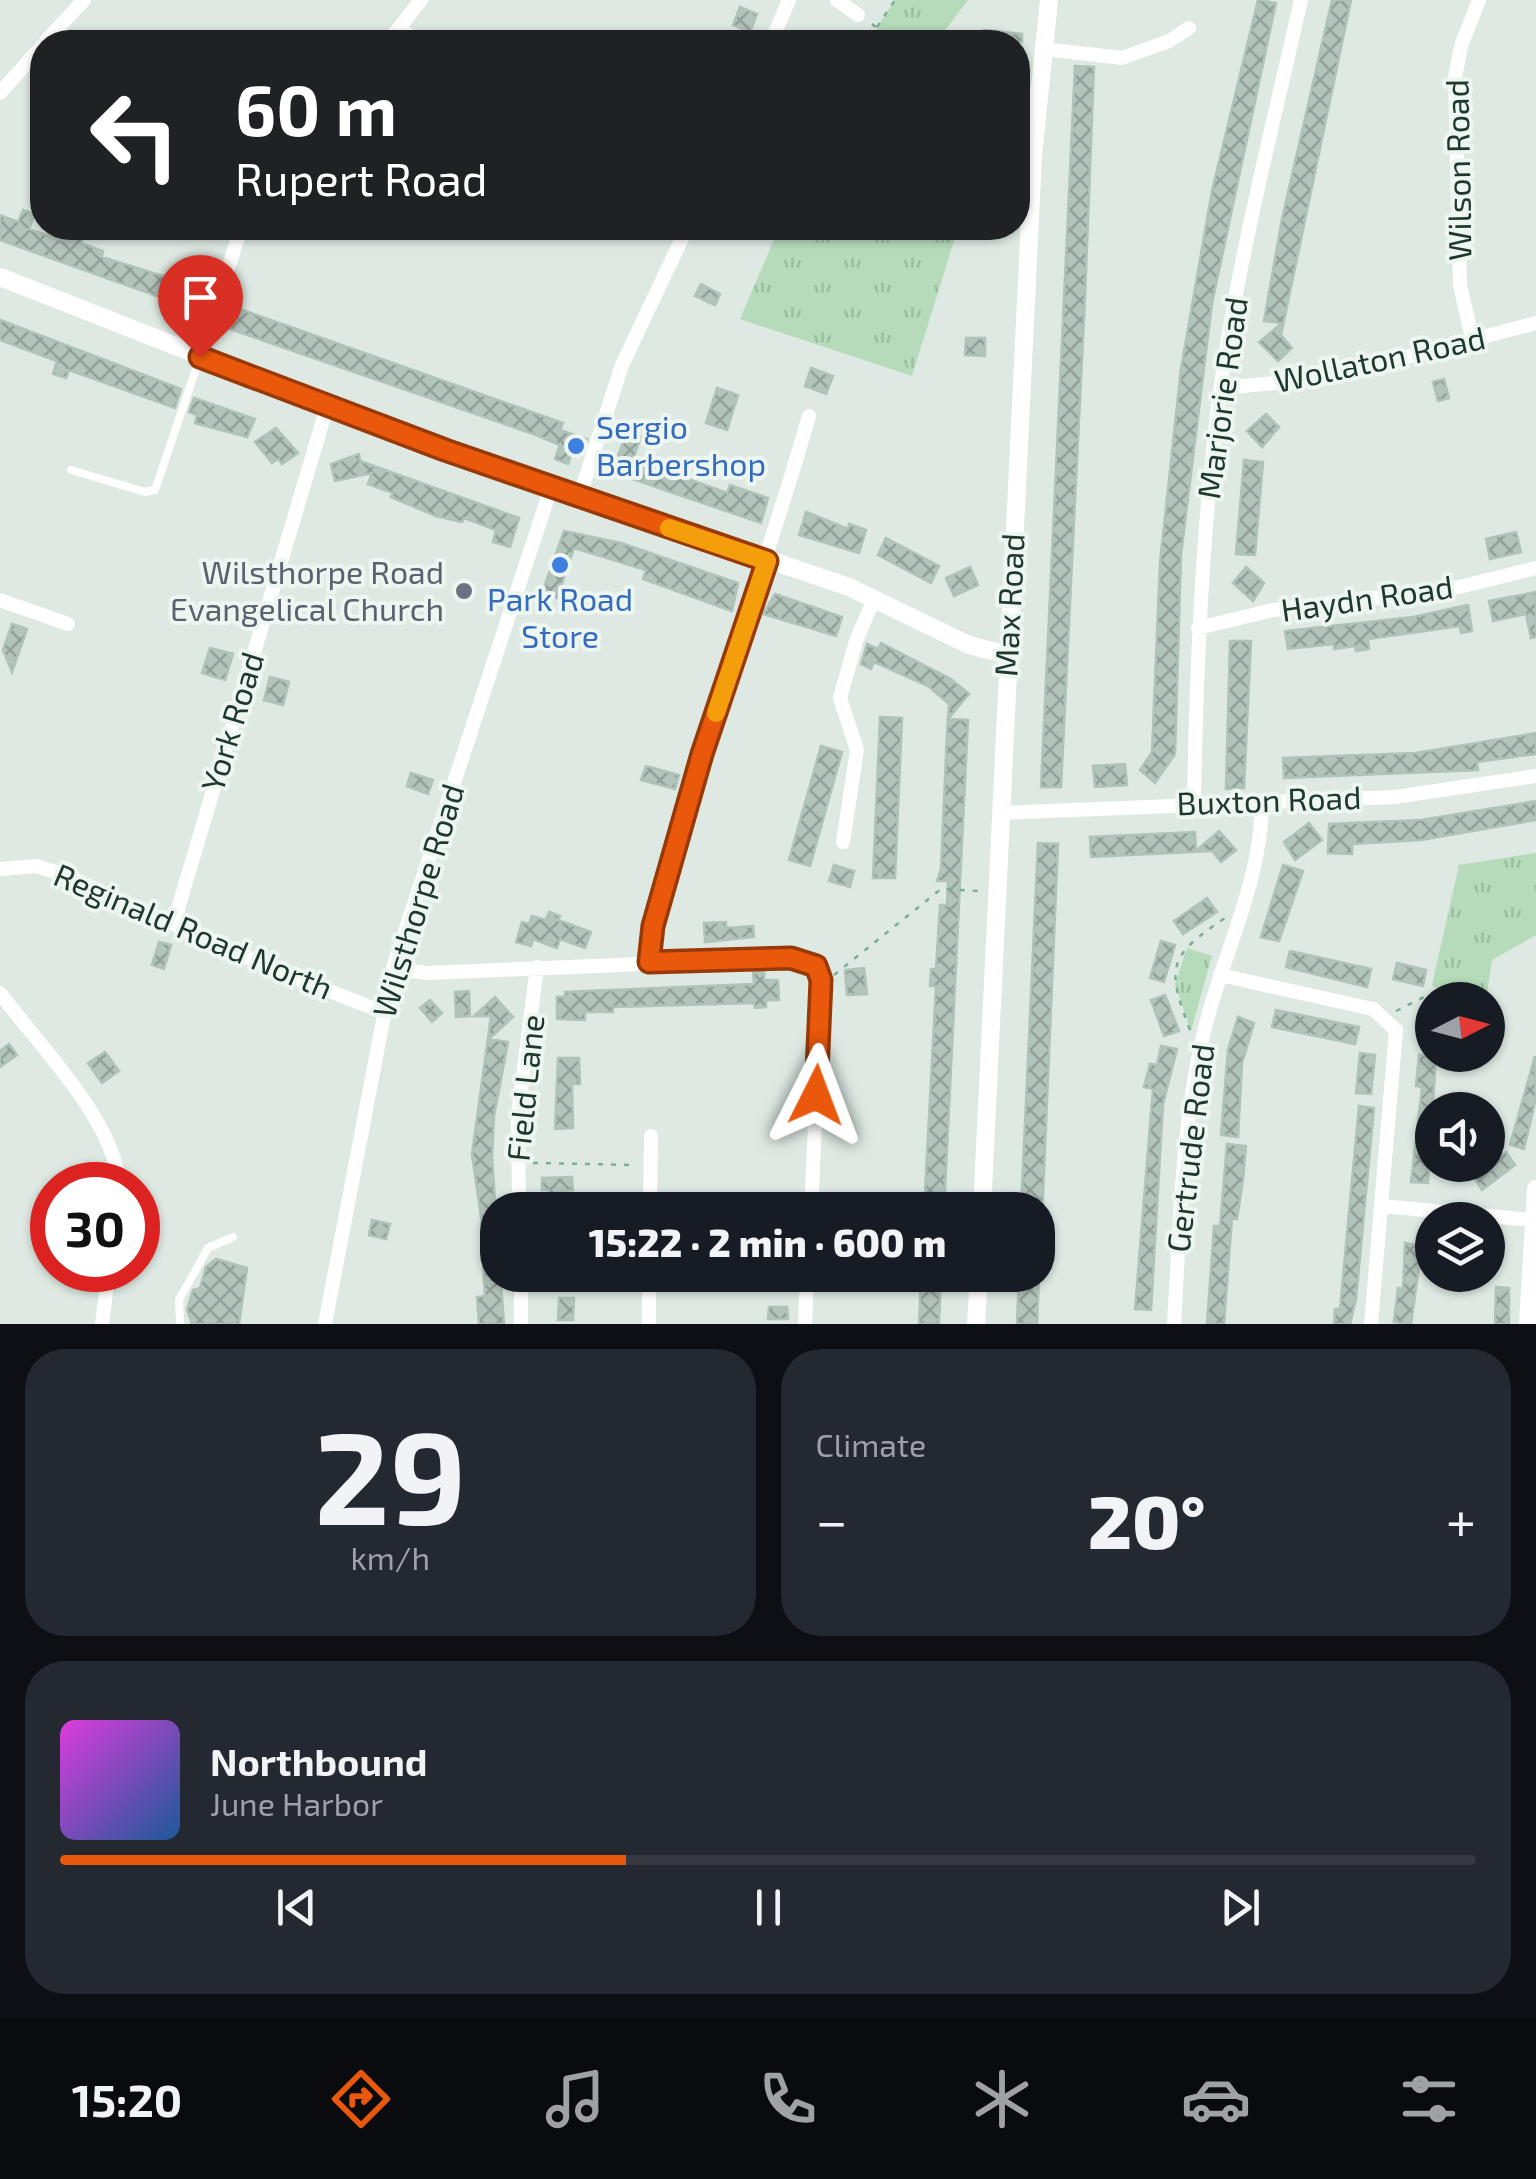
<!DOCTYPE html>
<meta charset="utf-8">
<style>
:root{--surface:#171b24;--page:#242831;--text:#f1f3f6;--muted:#9ea1a6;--line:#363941;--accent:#ea580c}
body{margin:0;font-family:"Exo 2",sans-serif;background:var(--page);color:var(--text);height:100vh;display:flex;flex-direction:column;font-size:38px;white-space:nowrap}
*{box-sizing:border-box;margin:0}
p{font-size:32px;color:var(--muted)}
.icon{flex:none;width:55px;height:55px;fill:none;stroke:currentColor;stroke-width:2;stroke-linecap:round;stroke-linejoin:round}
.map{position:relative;height:1324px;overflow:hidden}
.drawer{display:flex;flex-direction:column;gap:25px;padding:25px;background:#0d0f14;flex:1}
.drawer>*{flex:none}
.banner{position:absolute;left:30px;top:30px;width:1000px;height:210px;border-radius:40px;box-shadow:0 2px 8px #0004;background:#202124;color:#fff;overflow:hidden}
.needle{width:65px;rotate:84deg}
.controls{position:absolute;left:1415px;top:982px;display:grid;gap:20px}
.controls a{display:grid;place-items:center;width:90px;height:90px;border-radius:50%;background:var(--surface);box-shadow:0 2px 8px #0004;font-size:50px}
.speed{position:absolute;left:30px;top:1162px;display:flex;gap:20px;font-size:50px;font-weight:700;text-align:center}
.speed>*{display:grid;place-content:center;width:130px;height:130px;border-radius:50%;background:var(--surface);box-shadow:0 2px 8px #0004;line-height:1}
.speed .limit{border:15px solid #d22;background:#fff;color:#111}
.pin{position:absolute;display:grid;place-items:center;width:85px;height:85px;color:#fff;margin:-102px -42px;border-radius:50% 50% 50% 0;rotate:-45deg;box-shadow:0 0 10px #0007}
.pin .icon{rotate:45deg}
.me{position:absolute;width:110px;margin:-55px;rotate:3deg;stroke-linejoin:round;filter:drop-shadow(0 0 8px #0008)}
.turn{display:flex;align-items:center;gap:35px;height:210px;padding:0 40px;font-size:45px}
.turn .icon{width:130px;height:130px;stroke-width:2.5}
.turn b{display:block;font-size:70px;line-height:85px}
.big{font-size:75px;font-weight:800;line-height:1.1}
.drawer .card{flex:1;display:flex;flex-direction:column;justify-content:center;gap:15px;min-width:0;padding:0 35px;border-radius:40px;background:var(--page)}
.drawer .dial{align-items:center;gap:0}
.dial b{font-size:130px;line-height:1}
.song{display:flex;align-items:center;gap:30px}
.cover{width:120px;height:120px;border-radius:15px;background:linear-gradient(135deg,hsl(300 70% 55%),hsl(210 70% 35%))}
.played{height:10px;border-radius:5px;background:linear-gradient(90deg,var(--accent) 40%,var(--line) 40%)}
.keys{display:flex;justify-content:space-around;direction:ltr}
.heat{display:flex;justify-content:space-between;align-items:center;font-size:55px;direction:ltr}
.drawer .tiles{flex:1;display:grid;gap:25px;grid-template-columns:1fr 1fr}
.card:last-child{grid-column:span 2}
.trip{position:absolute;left:480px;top:1192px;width:575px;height:100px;border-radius:40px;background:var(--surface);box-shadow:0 2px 8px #0004;font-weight:800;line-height:100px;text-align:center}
.tab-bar{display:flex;height:160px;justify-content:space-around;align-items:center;background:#090b0e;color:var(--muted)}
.tab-bar .icon{width:70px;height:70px}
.tab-bar .on{color:var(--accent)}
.tab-bar b{font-size:45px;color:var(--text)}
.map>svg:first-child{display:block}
</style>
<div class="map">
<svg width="1536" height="1324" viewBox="0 0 1536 1324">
<defs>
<pattern id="grass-tufts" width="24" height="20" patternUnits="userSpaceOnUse" patternTransform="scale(2.5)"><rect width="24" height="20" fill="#b5dbba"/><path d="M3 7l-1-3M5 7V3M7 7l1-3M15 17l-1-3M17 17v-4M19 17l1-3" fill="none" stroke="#9bbda0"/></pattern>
<pattern id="building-cross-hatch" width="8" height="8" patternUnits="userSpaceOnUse" patternTransform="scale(2.5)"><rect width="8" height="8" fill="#b3c4bb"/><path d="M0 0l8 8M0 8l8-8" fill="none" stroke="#91a098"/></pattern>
</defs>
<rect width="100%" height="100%" fill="#dde9e2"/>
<path fill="url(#grass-tufts)" d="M895 0H968L936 42H868Z
M779 228H958L912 376 740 319Z
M1536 853V935L1492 960 1486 999 1450 997 1432 985 1459 865Z
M1187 948 1212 956 1191 1031 1175 984Z"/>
<path fill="url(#building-cross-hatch)" stroke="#b0c3b8" stroke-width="2.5" d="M1258 0 1276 3 1212 303 1181 555 1175 754 1155 783 1140 770 1152 752 1160 563 1181 369 1212 191Z
M1332 0H1351L1281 335 1292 348 1278 361 1259 342 1282 323 1264 321 1282 219Z
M740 7 757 14 750 32 733 25Z
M984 30 1022 34V42H984Z
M1075 66 1094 67 1085 297 1061 787H1041Z
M23 210 35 214 29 229 64 241 68 228H86L81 243 103 251 102 257 198 287 190 308 0 240V215L18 222Z
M701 284 720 294 715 305 695 296Z
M237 308 563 423 560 430 587 439 581 456 572 453 568 464 555 459 560 445 536 435 230 329Z
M0 320 181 389 175 408 69 370 66 378 53 374 57 361 0 340Z
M966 338H985V356L965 355Z
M811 368 833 376 826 394 805 386Z
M1444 379 1449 398 1438 401 1433 382Z
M717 388 738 395 727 430 706 423Z
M194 398 255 419 247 437 195 423 197 415 189 412Z
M1266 414 1279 427 1262 447 1247 431Z
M276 428 298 453 282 464 278 459 272 463 255 442Z
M627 432 641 437 633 459 727 493 730 485 768 498 761 523 612 472Z
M359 454 360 461 519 518 510 547 493 542 496 530 464 518 462 522 436 516 391 497 393 493 368 484 372 473 335 481 331 464Z
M1244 460 1263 462 1255 555 1236 554Z
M806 512 848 529 849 524 866 530 859 553 799 535Z
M564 531 621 543 738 583 732 611 643 579 646 570 574 548 557 598 542 593Z
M1516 532 1521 552 1490 559 1486 539Z
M886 538 939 566 931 583 878 555Z
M970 567 978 585 954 596 946 578Z
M1246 567 1264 583 1253 601 1233 583Z
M1536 592V637L1531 638 1526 614 1493 621 1489 601Z
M775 594 842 617 836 636 763 614Z
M1468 605 1472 631 1461 633 1460 626 1368 639 1369 649 1356 651 1355 646 1334 649V644L1288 649 1285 631 1413 617Z
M12 624 27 629 12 672 3 650Z
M1230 641H1251L1244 788 1226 789Z
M881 643 951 679 969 694 948 719 968 720 944 1210H924L936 986H930L931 969H936L940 905H947L948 881H937L941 869 947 734 949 704 928 686 874 662 871 669 861 664 867 644 878 649Z
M210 648 233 654 225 680 202 673Z
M270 677 289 682 283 705 264 700Z
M880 717 902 718 895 878H873Z
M1536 733V754L1477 762 1478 770 1284 778 1283 758 1416 753Z
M821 746 842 752 810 866 789 860Z
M1125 764 1127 785 1095 787 1093 766Z
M646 766 679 775 675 789 641 780Z
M411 773 433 780 428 794 407 786Z
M1536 801V820L1421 840 1352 844V854L1328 853 1329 824 1421 820Z
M1309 823 1322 840 1295 860 1284 842Z
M1219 831 1236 850 1221 862 1212 851 1091 857 1090 837 1195 832 1196 851Z
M1038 843 1058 844 1043 1195 1042 1210H1021Z
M834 865 854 871 850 887 829 881Z
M1283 865 1303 871 1279 941 1261 937Z
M1207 898 1217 912 1183 934 1174 921Z
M549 912 560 916 558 920 591 932 585 948 560 939 557 948 533 939 531 946 516 942 522 922 529 924 532 916 546 920Z
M726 922V928L753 926 754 937 705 942 704 923Z
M1161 941 1175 945 1164 982 1150 978Z
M159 942 171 945 164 969 152 965Z
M1290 951 1371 969 1367 987 1286 967Z
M1397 963 1426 970 1423 986 1393 979Z
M864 968 867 994 847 995 845 970Z
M753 970H764V980H778L779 1000H766V1007L755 1008 754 1003 613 1007V1012H585V1020L557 1019V997H565V992L754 984Z
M469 991 470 1016 456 1017 455 992Z
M1165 995 1179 1031 1164 1036 1151 1000Z
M495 997 513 1017 489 1039 508 1042 494 1116 492 1158 504 1324H479L477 1297 485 1296 483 1267 488 1266 472 1154 491 1016H474Z
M430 1000 442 1013 432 1022 420 1008Z
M1276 1010 1359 1027 1355 1044 1272 1027Z
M1238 1017 1254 1023 1242 1063 1238 1137 1221 1135 1228 1050Z
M9 1044 17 1055 0 1067V1051Z
M1161 1046 1177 1049 1163 1104 1151 1310 1135 1309 1153 1089 1144 1087 1150 1064 1157 1065Z
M105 1052 119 1071 102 1083 88 1063Z
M1360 1053 1375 1055 1371 1094 1356 1093Z
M1419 1055H1436L1428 1183 1411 1182 1422 1087 1416 1086Z
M1535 1056 1536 1098 1524 1149 1510 1145Z
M558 1058H579L580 1084H572L573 1128 555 1129Z
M1359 1106 1374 1108 1356 1299 1350 1324H1334L1335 1309H1340Z
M1227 1144 1246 1146 1243 1179 1237 1219 1232 1218 1224 1324H1207L1214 1226H1220Z
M1506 1152 1515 1165 1482 1190 1473 1176Z
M572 1177 573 1190 561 1191 562 1210H549V1190H542V1178Z
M372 1220 390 1224 386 1239 369 1235Z
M1405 1243 1422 1246 1411 1324 1394 1322 1398 1288 1403 1289Z
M216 1259 247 1268 239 1324H192L187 1310 193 1290 200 1288 206 1267Z
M921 1275H941L939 1324H919Z
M1019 1275H1039L1037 1324H1017Z
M1496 1287 1509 1288V1324H1495Z
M559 1298H574L573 1320H558Z
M769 1307H787L788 1319H768Z"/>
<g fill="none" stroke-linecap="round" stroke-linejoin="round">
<path stroke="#7dad98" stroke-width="2.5" stroke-dasharray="5 8" stroke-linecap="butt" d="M872 24 893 42
M877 27 895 0
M834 975 941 889 980 891
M1396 1011 1440 989
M1190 1030C1166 967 1168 956 1225 918
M533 1163 635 1165"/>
<path stroke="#fff" stroke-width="8" d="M71 470 145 492 155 490 200 357
M180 1324 179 1300 208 1248 233 1237"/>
<path stroke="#fff" stroke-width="14" d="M837 0 858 15
M399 29 421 42
M45 42 84 0
M388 42 421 0
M771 42 789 0
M1044 49 1122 58 1169 41 1189 28
M0 93 42 46
M1018 93 1038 94
M1473 342 1460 285 1455 78 1461 46 1479 0
M200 357 241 228
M1223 388 1326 378 1536 323
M579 498 622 365 687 228
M0 600 68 624
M1198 628 1273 610 1451 589 1536 568
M1194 803C1196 679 1201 555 1215 432 1231 286 1269 143 1301 0
M1000 813 1395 797 1536 776
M843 842 857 750 840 698 856 641 874 599
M0 869 36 866 62 874 276 970 383 1012
M174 922 327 407
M649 962C650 912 671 861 685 813 723 680 771 549 809 416
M393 968 426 973 791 958 816 966 821 997 811 1210
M1220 975 1373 1009 1396 1030 1371 1324
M0 993C38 1044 116 1122 119 1185
M1382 1206 1531 1220
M519 1210 518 1115 537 967
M650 1210 651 1136
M521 1275V1324
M102 1324 109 1270
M325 1324 393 968 551 488
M649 1324V1275
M805 1324 807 1275
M1174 1324C1180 1229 1181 1130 1203 1036 1221 957 1262 883 1262 801"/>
<path stroke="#fff" stroke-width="18" d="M0 277 410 438 849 587 969 645 1008 655
M982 1210 1033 156 1049 0
M976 1324 979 1275
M1528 1324 1536 1189"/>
</g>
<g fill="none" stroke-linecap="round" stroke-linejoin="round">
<defs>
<path id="route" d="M200 357 445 450 767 561 702 754 653 926 649 962 791 958 816 966 821 980 816 1095"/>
</defs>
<use href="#route" stroke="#983908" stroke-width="25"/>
<use href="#route" stroke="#ea580c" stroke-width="18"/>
<path stroke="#f59e0b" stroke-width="18" d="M669 528 767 561 716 713"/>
</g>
<g fill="#3f7fe0" stroke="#edf6f0" stroke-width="4">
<circle cx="576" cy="446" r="10"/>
<circle cx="560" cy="565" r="10"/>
</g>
<circle fill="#6b7280" stroke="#edf6f0" stroke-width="4" cx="464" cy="591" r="10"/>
<g text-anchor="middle" stroke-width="8" stroke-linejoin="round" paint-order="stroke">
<g font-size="32" fill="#1f382e" stroke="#edf6f0">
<text transform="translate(1459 170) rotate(-91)" y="11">Wilson Road</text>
<text transform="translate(1380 360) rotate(-12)" y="11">Wollaton Road</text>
<text transform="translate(1223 398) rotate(-82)" y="11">Marjorie Road</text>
<text transform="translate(1367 599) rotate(-8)" y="11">Haydn Road</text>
<text transform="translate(1010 605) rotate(-87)" y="11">Max Road</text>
<text transform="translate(233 722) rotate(-73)" y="11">York Road</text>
<text transform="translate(1269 801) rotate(-2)" y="11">Buxton Road</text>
<text transform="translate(419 901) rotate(-73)" y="11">Wilsthorpe Road</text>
<text transform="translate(193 932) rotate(23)" y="11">Reginald Road North</text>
<text transform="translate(526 1088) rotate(-84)" y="11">Field Lane</text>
<text transform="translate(1191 1148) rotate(-83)" y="11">Gertrude Road</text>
</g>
<g font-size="32" fill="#366cbe" stroke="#edf6f0" text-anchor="start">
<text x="596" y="439">Sergio<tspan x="596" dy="37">Barbershop</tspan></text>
<text x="560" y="611" text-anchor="middle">Park Road<tspan x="560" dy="37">Store</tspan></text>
</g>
<g font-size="32" fill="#5b616d" stroke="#edf6f0" text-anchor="end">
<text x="444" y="584">Wilsthorpe Road<tspan x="444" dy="37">Evangelical Church</tspan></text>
</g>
</g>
</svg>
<div class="controls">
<a><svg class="needle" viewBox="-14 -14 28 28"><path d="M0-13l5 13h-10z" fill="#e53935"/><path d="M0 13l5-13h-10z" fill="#9ea1a6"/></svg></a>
<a><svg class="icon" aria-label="sound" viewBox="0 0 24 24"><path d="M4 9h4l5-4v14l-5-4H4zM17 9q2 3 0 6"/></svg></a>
<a><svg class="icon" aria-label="layers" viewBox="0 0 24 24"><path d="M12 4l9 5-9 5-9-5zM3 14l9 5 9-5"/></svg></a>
</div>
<div class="speed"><div class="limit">30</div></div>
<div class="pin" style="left:200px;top:357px;background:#d93025"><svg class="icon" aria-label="arrive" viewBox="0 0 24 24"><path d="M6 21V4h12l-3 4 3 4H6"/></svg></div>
<svg class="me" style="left:816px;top:1095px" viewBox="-20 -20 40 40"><path d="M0-17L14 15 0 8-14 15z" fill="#ea580c" stroke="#fff" stroke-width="4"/></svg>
<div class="trip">15:22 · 2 min · 600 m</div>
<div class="banner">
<div class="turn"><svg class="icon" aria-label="left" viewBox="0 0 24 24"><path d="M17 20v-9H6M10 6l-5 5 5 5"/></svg><div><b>60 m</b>Rupert Road</div></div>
</div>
</div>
<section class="drawer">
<div class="tiles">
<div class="card dial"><b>29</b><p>km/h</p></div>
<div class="card"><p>Climate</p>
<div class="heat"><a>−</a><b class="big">20°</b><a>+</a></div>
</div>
<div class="card">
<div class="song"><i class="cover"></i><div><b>Northbound</b><p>June Harbor</p></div></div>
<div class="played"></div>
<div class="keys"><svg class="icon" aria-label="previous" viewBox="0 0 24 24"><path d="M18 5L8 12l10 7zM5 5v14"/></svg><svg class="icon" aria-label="pause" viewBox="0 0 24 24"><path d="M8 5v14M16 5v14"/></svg><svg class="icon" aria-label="next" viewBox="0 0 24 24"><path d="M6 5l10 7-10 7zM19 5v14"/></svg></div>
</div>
</div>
</section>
<nav class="tab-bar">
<b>15:20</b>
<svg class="icon on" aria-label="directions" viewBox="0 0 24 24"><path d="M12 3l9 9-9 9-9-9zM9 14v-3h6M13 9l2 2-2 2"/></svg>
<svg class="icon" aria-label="music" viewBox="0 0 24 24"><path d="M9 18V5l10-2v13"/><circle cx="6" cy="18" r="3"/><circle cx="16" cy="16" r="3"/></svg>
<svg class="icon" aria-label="phone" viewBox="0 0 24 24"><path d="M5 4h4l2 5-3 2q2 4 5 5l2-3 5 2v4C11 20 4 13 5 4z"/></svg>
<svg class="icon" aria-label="climate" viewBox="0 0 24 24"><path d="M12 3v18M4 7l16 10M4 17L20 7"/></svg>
<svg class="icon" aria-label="car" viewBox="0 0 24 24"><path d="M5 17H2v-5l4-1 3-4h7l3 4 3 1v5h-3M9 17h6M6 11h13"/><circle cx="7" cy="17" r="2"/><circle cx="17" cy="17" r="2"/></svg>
<svg class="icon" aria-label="filters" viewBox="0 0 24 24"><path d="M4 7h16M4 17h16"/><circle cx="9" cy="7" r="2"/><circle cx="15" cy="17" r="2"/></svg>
</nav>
